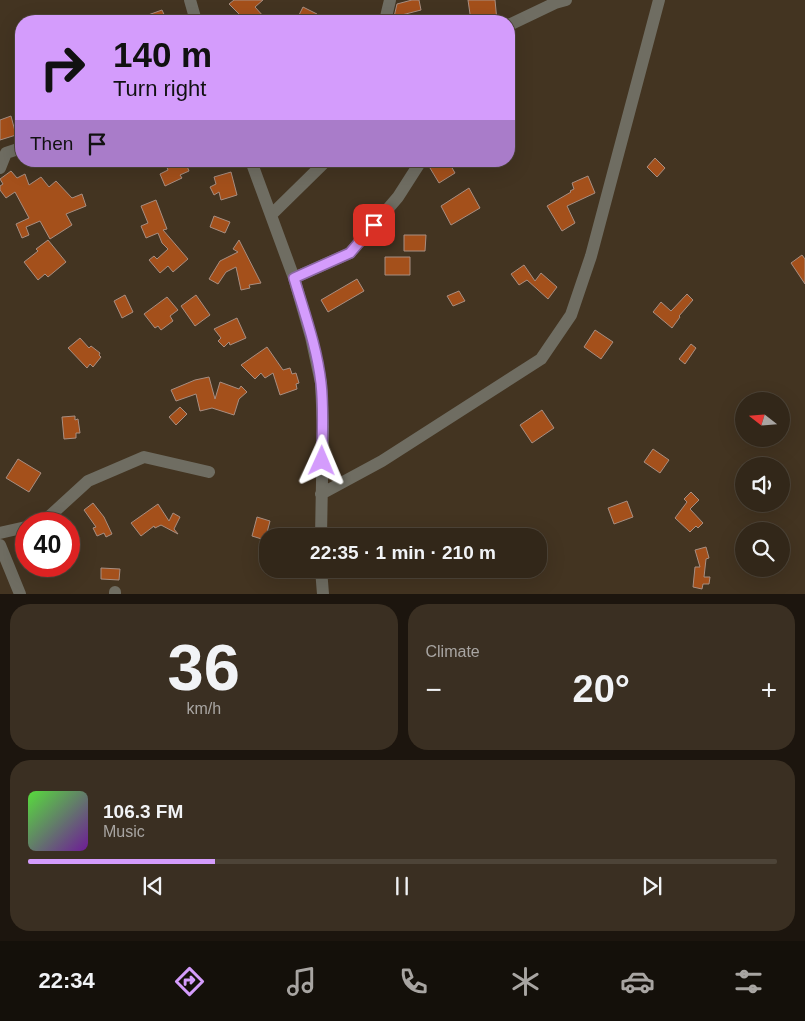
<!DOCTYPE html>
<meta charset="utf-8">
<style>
:root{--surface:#322719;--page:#3a2f22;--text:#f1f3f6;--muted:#a8a5a2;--line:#4d4438;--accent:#d49cfc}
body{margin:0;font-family:Arial,sans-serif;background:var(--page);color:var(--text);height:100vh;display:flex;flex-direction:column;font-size:19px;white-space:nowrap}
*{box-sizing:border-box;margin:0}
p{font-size:16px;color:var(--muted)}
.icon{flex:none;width:28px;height:28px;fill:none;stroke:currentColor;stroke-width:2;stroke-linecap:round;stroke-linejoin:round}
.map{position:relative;height:594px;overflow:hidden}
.side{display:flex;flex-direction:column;gap:10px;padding:10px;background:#1c150e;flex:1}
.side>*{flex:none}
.top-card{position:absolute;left:15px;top:15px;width:500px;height:152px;border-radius:20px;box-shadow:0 5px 20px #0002,0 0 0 1px var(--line);background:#d49cfc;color:#111;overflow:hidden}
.needle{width:32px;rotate:287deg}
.fabs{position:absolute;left:735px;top:392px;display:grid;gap:10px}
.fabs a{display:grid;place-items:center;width:55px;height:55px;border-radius:50%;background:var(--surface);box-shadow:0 5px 20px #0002,0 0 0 1px var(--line);font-size:25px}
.speed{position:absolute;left:15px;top:512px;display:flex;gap:10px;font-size:25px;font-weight:700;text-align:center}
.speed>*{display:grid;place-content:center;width:65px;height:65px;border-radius:50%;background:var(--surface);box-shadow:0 5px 20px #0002,0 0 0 1px var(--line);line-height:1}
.speed .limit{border:8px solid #d22;background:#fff;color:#111}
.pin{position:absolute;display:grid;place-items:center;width:42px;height:42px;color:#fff;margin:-21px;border-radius:10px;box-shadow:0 2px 8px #0006}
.me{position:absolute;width:55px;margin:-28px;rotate:1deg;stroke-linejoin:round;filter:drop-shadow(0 0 4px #0008)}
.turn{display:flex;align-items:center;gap:18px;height:105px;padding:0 15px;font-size:22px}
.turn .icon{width:65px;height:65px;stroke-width:2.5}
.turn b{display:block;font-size:35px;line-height:42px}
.then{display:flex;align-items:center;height:48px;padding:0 15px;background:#0003;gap:10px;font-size:19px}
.big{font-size:38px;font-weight:800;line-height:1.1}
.side .card{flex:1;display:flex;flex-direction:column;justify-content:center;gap:8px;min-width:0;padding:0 18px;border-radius:20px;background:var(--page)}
.side .dial{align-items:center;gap:0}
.dial b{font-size:65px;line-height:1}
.song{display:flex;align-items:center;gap:15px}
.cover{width:60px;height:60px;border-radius:8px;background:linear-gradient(135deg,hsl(110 70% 55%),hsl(280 70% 35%))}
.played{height:5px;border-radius:2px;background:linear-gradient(90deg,var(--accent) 25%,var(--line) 25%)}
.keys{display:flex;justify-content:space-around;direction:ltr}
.heat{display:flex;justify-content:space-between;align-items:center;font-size:28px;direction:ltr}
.side .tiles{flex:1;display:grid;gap:10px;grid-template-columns:1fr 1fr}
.card:last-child{grid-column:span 2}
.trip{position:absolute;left:259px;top:528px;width:288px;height:50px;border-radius:20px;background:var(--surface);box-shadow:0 5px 20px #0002,0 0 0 1px var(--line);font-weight:800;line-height:50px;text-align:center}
.dock{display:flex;height:80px;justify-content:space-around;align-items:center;background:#14100a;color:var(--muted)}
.dock .icon{width:35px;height:35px}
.dock .selected{color:var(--accent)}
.dock b{font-size:22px;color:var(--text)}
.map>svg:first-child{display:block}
</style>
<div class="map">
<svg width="805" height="594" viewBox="0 0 805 594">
<rect width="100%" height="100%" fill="#433421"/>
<path fill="#a4501b" stroke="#a88e81" d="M234 0H263L255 7 264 17 259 21H246L229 4Z
M412 0H419L421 10 394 17 397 4Z
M468 0H495L497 21H471Z
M303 7 317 14 314 21H296Z
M162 10 167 21H150L148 15Z
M11 116 16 135 0 140V120Z
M655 158 665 168 657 177 647 167Z
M175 161H185L189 171 180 175 182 178 165 186 160 174 168 170 166 165Z
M441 161H458L451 166 455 173 439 183 430 168Z
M11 171 17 178 25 174 29 185 41 177 49 187 56 181 72 198 82 194 86 206 66 214 72 225 50 239 40 221 26 227 29 235 22 238 16 224 29 218 15 192 6 198 0 190V186L3 184 0 179Z
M231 172 237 195 221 200 219 192 214 195 210 187 216 184 214 177Z
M588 176 595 193 567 206 575 223 562 231 547 206 571 192 570 191 574 189 572 183Z
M469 188 480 208 451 225 441 206Z
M156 200 167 229 163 230 188 259 173 272 168 266 160 273 149 260 154 256 157 259 168 249 162 243 158 233 146 238 141 226 148 223 141 206Z
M214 216 230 222 225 233 210 227Z
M404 235H426L425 251H404Z
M48 240 66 262 48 277 45 274 38 280 24 262 38 251 36 249Z
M239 240 261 283 249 285 250 288 241 290 236 267 226 272 218 284 209 279 220 261 238 252 233 249Z
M802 255 805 259V284L791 263Z
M385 257H410V275H385Z
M524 265 535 281 541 273 557 287 548 299 527 280 519 285 511 274Z
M357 279 364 291 328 312 321 300Z
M459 291 465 301 453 306 447 296Z
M687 294 693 300 679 316 680 317 672 328 653 312 661 302 671 311Z
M125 295 133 312 122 318 114 301Z
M196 295 210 315 195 326 181 306Z
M167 297 178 310 170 316 173 321 161 330 158 326 155 328 144 314Z
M237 318 246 338 230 345 229 342 224 347 218 341 221 338 214 329Z
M595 330 613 342 601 359 584 347Z
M80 338 89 348 91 346 100 353 99 355 101 357 93 367 90 364 87 368 68 348Z
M691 344 696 348 685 364 679 359Z
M267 347 283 370 290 368 292 374 296 373 299 383 296 384 297 389 280 395 273 373 265 378 261 373 255 379 241 365Z
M209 377 215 399 220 382 239 389 241 386 247 392 239 399 234 415 212 408 200 411 196 394 176 401 171 390 195 380Z
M180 407 187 414 176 425 169 417Z
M542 410 554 428 532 443 520 425Z
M75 416V420L78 419 80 433H76V438L64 439 62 417Z
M653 449 669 460 660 473 644 462Z
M18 459 41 473 29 492 6 478Z
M691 492 699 500 690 509 703 523 698 528 696 526 690 532 675 518 687 502 684 499Z
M627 501 633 517 614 524 608 508Z
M93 503 104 517 112 534 106 537 104 533 97 536 93 528 96 527 84 510Z
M158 504 169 521 173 513 180 517 174 529 178 534 161 525 155 528 154 526 141 536 131 523Z
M257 517 270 521 265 540 252 536Z
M706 547 709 558 706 559 704 577H710L709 584H703L702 589 693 587 695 567H700L695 550Z
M101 568 120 569 119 580 101 579Z"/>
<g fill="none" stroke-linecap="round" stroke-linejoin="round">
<path stroke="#6f6d62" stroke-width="12" d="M190 0 196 21
M385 21 390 0
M509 25 555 3 566 0
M251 161 294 278 311 337 321 383 323 427 321 536
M0 168 6 153 21 148
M271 215 326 161
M294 278 350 253 398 197 421 161
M321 494 382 461 541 359 571 315 591 256 659 0
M41 524 88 481 144 457 209 472
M0 533 26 527
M0 545 20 594
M321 569 323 594
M115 594V592"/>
</g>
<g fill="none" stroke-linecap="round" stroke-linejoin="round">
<defs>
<path id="route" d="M322 461C322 435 324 409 321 383 317 347 304 312 294 278L350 253 374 225"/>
</defs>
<use href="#route" stroke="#8a65a4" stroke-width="12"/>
<use href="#route" stroke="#d49cfc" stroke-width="9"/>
</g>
</svg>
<div class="fabs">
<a><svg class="needle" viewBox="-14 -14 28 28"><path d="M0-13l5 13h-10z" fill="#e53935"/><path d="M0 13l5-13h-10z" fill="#a8a5a2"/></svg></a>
<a><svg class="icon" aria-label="sound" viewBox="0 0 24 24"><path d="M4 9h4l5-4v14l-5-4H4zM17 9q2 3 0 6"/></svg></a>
<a><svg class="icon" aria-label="search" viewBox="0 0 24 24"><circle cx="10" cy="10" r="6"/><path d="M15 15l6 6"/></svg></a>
</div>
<div class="speed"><div class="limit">40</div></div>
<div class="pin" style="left:374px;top:225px;background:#d93025"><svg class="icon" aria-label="arrive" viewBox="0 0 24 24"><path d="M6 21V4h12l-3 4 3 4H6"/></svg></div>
<svg class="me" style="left:322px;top:461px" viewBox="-20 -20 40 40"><path d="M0-17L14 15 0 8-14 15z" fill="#d49cfc" stroke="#fff" stroke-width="4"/></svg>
<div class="trip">22:35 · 1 min · 210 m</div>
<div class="top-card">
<div class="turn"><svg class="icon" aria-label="right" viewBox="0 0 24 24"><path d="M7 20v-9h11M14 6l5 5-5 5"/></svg><div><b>140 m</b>Turn right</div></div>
<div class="then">Then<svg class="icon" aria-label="arrive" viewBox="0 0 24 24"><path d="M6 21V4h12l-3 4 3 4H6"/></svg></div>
</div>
</div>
<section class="side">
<div class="tiles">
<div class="card dial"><b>36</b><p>km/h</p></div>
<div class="card"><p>Climate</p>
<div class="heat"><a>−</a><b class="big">20°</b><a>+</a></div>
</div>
<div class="card">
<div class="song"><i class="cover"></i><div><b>106.3 FM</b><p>Music</p></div></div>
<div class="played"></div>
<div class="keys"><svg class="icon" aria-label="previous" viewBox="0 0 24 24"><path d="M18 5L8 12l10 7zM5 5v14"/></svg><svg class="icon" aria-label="pause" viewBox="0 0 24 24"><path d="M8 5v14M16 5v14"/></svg><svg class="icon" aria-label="next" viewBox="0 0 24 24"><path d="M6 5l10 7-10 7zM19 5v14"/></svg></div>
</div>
</div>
</section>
<nav class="dock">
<b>22:34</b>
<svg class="icon selected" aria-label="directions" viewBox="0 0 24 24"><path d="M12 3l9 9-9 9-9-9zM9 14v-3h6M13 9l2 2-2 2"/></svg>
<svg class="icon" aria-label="music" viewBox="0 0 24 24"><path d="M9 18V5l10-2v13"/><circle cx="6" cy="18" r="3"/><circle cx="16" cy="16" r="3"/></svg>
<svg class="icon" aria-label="phone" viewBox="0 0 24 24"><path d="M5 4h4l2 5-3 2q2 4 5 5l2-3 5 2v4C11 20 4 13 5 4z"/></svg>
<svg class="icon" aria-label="climate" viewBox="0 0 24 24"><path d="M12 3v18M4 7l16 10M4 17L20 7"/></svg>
<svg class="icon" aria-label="car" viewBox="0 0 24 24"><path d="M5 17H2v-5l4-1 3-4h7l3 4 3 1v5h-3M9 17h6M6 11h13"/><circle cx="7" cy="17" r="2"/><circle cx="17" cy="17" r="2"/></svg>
<svg class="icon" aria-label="filters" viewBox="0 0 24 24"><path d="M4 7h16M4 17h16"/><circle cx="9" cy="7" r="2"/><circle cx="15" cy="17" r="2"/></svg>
</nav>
